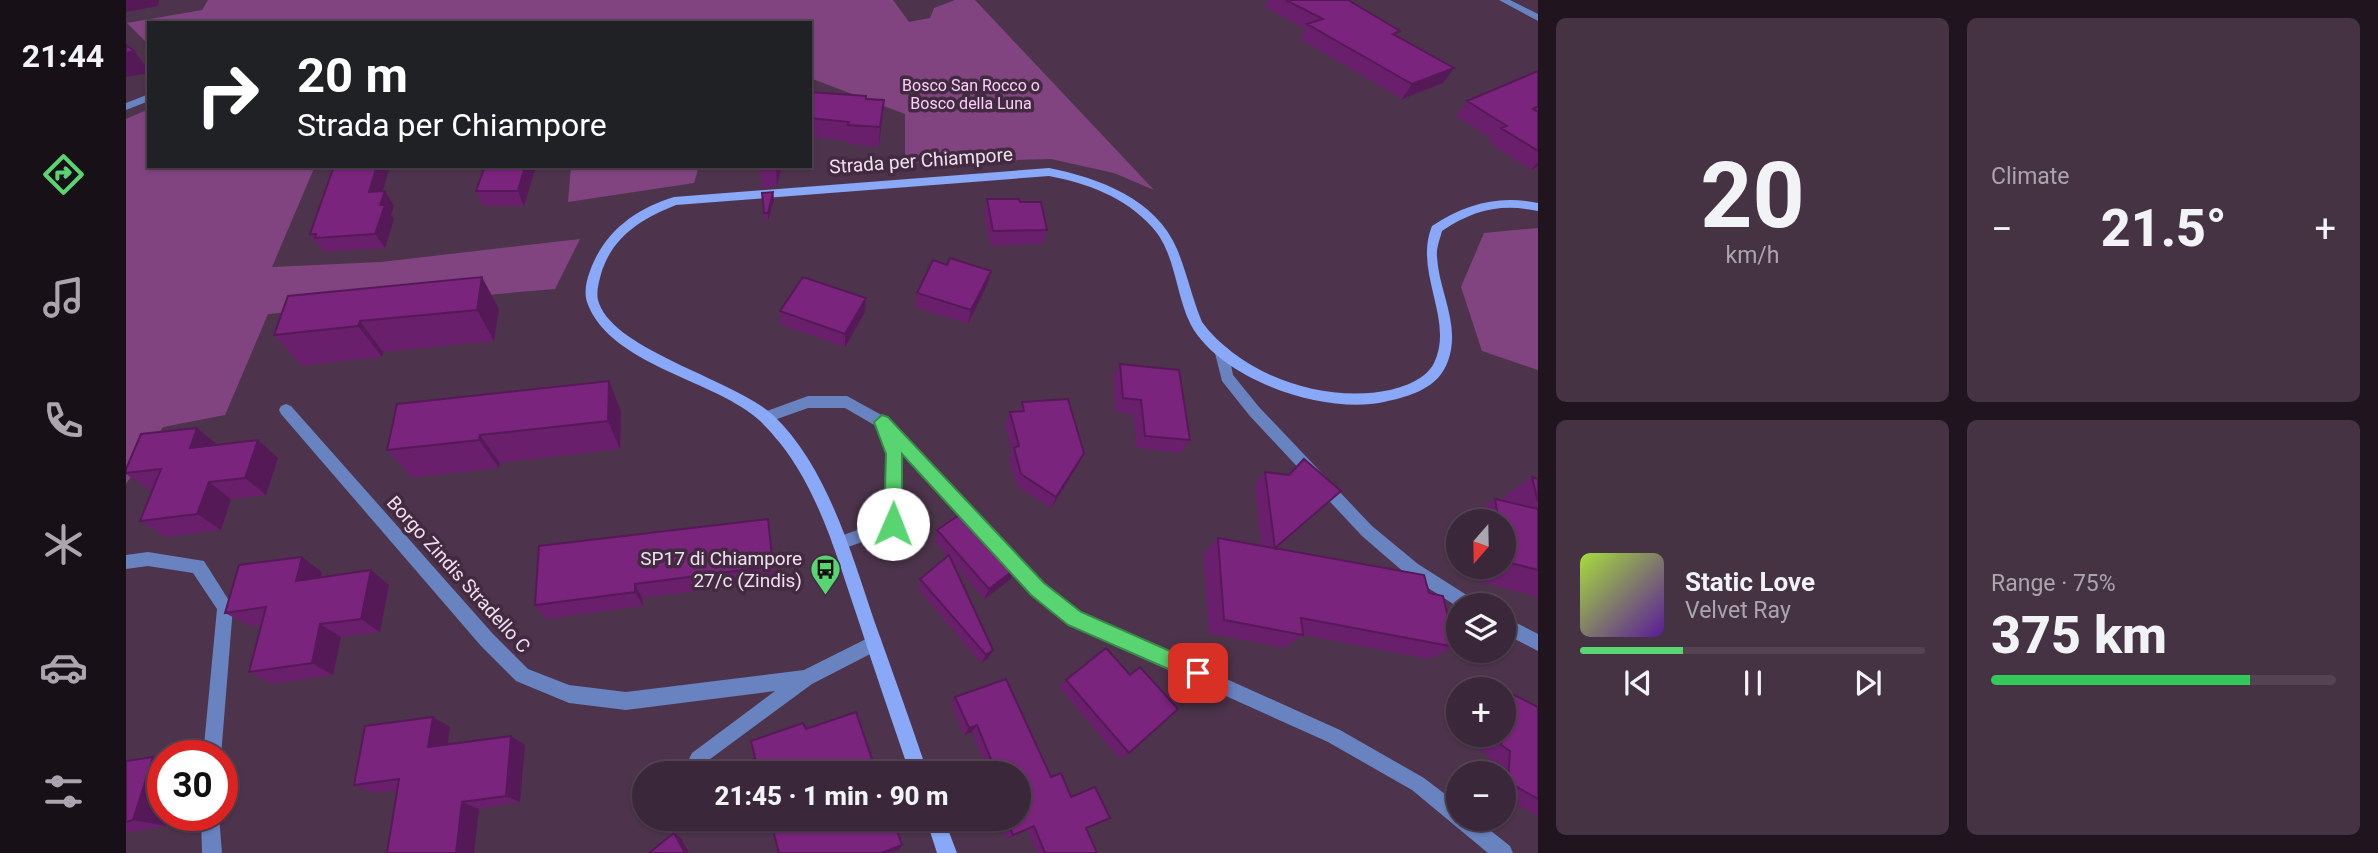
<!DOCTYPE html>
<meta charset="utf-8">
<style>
:root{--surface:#3a2739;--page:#453344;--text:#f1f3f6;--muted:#aba5ae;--line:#544453;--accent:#58d570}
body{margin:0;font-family:Roboto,sans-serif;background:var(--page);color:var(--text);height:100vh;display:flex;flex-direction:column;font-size:26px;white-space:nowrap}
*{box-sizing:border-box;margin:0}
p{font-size:23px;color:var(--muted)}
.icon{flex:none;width:38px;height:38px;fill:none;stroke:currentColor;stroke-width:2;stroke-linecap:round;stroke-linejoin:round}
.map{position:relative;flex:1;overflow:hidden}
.sheet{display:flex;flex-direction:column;gap:18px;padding:18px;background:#20151f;width:840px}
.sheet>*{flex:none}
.guide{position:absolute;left:21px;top:21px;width:665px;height:147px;border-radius:0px;box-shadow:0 2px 5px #0004,0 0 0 2px var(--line);background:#202124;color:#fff;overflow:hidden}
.needle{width:46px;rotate:200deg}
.buttons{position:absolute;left:1320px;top:509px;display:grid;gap:14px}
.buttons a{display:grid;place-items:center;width:70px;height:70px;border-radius:50%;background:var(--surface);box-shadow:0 2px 5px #0004,0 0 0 2px var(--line);font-size:35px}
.speed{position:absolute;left:21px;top:740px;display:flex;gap:14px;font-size:35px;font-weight:700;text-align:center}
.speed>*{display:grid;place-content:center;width:91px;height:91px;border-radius:50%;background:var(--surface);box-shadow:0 2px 5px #0004,0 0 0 2px var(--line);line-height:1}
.speed .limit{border:10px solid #d22;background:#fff;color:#111}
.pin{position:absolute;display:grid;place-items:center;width:60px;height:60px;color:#fff;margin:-30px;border-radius:14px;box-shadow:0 4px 10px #0006}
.me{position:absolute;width:77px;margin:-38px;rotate:1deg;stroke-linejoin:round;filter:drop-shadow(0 0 5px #0008)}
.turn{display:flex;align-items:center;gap:24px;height:147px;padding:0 35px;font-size:32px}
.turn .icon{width:91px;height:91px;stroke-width:2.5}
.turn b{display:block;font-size:49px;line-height:60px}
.big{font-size:52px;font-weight:800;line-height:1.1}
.sheet .widget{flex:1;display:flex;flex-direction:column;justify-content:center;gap:10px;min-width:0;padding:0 24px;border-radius:10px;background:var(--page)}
.sheet .dial{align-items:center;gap:0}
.dial b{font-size:91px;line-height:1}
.song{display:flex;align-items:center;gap:21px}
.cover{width:84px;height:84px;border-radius:10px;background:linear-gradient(135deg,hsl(80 70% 55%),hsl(270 70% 35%))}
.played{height:7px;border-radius:4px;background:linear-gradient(90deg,var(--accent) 30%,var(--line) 30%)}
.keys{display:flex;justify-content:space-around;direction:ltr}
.heat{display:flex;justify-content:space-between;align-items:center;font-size:38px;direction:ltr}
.charge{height:10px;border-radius:5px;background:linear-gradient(90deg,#34c759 75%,var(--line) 0)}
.sheet .tiles{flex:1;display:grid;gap:18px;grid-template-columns:repeat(2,1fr)}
.trip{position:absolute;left:506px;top:761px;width:399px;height:70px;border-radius:35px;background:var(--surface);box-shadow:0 2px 5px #0004,0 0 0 2px var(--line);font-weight:800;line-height:70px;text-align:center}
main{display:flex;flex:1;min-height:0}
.menu{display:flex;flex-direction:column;width:126px;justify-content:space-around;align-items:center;background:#171017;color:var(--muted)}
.menu .icon{width:49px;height:49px}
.menu .active{color:var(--accent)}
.menu b{font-size:32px;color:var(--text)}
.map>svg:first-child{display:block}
</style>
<main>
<nav class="menu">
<b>21:44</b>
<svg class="icon active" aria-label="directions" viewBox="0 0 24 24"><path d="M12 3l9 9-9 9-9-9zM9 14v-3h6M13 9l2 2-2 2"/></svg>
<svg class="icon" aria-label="music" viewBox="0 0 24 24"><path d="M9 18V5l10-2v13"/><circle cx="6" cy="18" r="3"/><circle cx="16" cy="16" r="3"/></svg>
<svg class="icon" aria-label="phone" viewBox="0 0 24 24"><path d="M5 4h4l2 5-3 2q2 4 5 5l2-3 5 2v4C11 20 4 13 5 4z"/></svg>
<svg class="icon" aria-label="climate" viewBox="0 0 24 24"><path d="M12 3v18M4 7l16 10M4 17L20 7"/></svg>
<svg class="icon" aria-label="car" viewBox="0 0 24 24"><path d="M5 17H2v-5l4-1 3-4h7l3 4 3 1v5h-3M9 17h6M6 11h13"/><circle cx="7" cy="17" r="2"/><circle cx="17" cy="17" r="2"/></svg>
<svg class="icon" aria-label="filters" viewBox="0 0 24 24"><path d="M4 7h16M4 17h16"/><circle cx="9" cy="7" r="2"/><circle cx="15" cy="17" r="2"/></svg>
</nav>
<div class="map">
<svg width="1412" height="853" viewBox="0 0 1412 853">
<rect width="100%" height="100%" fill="#4d344c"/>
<path fill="#814481" d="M82 0H767L783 22 804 18 808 8 829 0H849L1028 190 988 173 925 159 779 163V114L684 78V23H23V45L1 23 76 10Z
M23 109V166H189L146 267 255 262 454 239 429 289 142 314 99 415 37 427 0 484V119Z
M445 166H573L568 183 442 202Z
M1412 228V370L1356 351 1335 287 1358 233Z"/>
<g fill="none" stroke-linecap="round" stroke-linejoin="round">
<path fill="#6982c0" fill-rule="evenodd" d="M1373 0H1384L1412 14V21Z
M23 94V101L0 110V103Z
M1095 344 1102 349 1107 375 1133 407 1246 526 1292 564 1350 601 1352 606H1332V607L1280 574 1236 536 1123 415 1096 381 1088 349Z
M682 396H721L761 418 918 584 954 613 1214 730 1298 778 1332 804V819H1350L1384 846 1387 853H1362L1286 790 1202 742 942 625 906 594 774 451 775 524 772 529 714 550 709 548 706 543 709 538 759 520 761 454 750 426 719 408H682L640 423 635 421 633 417 635 413Z
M160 404 165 406 367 634 402 669 443 685 500 692 678 670 748 635 754 637 756 643 754 649 686 684 572 768 566 765 563 759 566 753 649 691 500 710 443 703 390 681 355 646 155 414 153 410 155 406Z
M22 552 78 561 107 607 95 756H77L91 609 67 573 22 566 0 569V555Z
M1377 616 1412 634V651L1377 633Z
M75 816H93L96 853H76Z"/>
<path fill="#89a8f7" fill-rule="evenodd" d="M923 168C973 178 1030 199 1051 249 1061 273 1066 298 1076 322 1116 376 1199 404 1264 390 1280 386 1300 379 1308 363 1329 320 1287 272 1306 226 1340 204 1372 195 1412 203V211C1375 203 1347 210 1316 231 1314 239 1310 248 1311 257 1313 292 1335 325 1322 361 1312 389 1284 396 1258 402 1199 415 1095 380 1065 325 1049 294 1050 253 1026 227 999 197 961 183 923 176L550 205C515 219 486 237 475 274 473 282 470 292 472 300 485 350 608 379 647 415 701 466 726 555 749 623 767 673 785 723 802 774H784C767 723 749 673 733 622 712 561 695 495 654 443 644 431 634 419 620 410 574 378 481 360 461 302 458 293 460 281 464 271 478 232 509 209 548 197Z
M800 819H818L831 853H811Z"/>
</g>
<path fill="#6a1f6c" d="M1142 0H1222L1271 36 1328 68 1317 83 1276 99 1174 39 1179 29 1139 7Z
M1412 71V166L1405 170 1363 143 1366 139 1330 116 1341 101Z
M684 92 758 100 756 120 753 147 722 144V141L684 137Z
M359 166H410L398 206H357L350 191Z
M634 166H656L651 186 636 188Z
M257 191H259L268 206 265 215 268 219 259 248 199 252 197 249H195L184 234Z
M647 192 648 200 642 220H638L636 193Z
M861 199 894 202 921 230 917 244 864 246 858 213Z
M821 265 865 271 861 285 842 324 789 307 791 293Z
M162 296 373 309 368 341 257 352 256 357 176 366 148 335Z
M654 311 739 312 719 347 655 325Z
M994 364 1064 440 1055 453 1011 448 1007 414 990 412 987 377Z
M896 402 952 465 925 508 891 486 883 460 886 451 879 425 884 412 893 411Z
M495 411 494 449 374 463 373 468 286 478 261 450Z
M132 440 152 458 140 495 105 499 95 530 40 537 14 521 26 490H24L0 474V469L92 444Z
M1139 472 1149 548 1303 593 1329 647 1303 659 1177 635 1158 648 1083 633 1077 554 1092 538 1135 546 1129 485Z
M1406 477 1412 502V597L1348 580 1346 567H1377V522H1339V520L1369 499 1375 500V499Z
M811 530 889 569 884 580 858 599 826 561 862 659 855 663 792 589 794 579 821 556 809 541Z
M644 535 649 581 516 598 517 606 420 619 409 605Z
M245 570 263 585 254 632 215 637 207 675 147 684 123 672 135 625 124 626 99 613 196 572 195 577Z
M940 680 1003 753 994 759 933 687Z
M1382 692 1412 707V816L1377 797V774H1362L1364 757 1355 751 1357 735H1377V694Z
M829 697 925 777 945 797 984 818 960 829 971 853H911L901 830 881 839 873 819H892V774H863L846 732 838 735 825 704Z
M324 727 322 744 399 745 394 802 353 809 348 853H261L271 790 249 793 228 785Z
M0 761 37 816H43L40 826 0 833Z"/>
<path fill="#561958" d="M0 0H33L32 6 0 12Z
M8 51 23 70V73L0 77V53Z
M1328 68 1317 83 1276 99 1286 84Z
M758 100 756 120 753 147 754 127Z
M1412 162V166L1405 170Z
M251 166H264L252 207 243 192Z
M399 166H410L398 206 392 191Z
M650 166H656L651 186Z
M259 191 268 206 265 215 268 219 259 248 249 234 254 205Z
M647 192 648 200 642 220V213Z
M865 271 861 285 842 324 845 310Z
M356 277 373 309 368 341 351 310Z
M740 298 739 312 719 347V334Z
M234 321 257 352 256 357 232 326Z
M483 381 495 411 494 449 482 421Z
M71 428 93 446 64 448Z
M354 435 374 463 373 468 353 440Z
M132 440 152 458 140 495 119 478Z
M958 453 952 465 925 508 930 497Z
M83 482 105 499 95 530 71 514Z
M176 557 196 572 191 595 170 581Z
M889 569 884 580 858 599 863 589Z
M245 570 263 585 254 632 235 619Z
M509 584 516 598 517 606 509 592Z
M194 624 215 637 207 675 186 663Z
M867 650 862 659 855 663 860 655Z
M307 717 324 727 320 756 302 747Z
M851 725 846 732 838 735 843 728Z
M385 736 399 745 394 802 380 796Z
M27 757 37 760V816H43L40 826 7 820Z
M336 802 353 809 348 853H330Z
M908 826 901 830 881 839 887 835Z
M548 833 555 838 563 853H559Z
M776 845 773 850 765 853H755Z"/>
<path fill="#7b247d" stroke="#561958" stroke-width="2" d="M1160 0H1222L1274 31 1267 34 1328 68 1286 84 1181 24 1197 19Z
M0 45 8 51 0 53Z
M1412 71V106L1407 109 1412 112V151L1375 128 1381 126 1341 101Z
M684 92 740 96V99L758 100 754 127 722 125 723 122 684 118Z
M208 166H251L243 192 259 191 254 205H259L249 234 189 238 190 234H184Z
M359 166H399L392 191H350Z
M634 166H650L634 168Z
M647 192 642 213H638L636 193Z
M861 199H893L894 202H915L921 230 867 231Z
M824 258 865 271 845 310 791 293 807 260 821 265Z
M356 277 351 310 234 321 232 326 148 335 162 296Z
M677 277 740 298 719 334 654 311Z
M994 364 1053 370 1064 440 1019 436 1015 400 997 398Z
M483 381 482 421 354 435 353 440 261 450 271 404Z
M942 399 958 453 930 497 895 474 888 448 893 446 884 412 898 411 896 402Z
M71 428 64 448 132 440 119 478 83 482 71 514 14 521 35 469 0 473V469L15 434Z
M1178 459 1215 491 1149 548 1139 472 1163 475Z
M1406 477 1412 479V502Z
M1369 499 1412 509V570L1381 562 1377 544V522H1373Z
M839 511 889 569 863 589 811 530Z
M642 519 647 566 509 584V592L409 605 413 546Z
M1092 538 1298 575 1303 593 1317 596 1329 647 1175 618 1177 635 1098 620Z
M823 555 867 650 860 655 794 579Z
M176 557 170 581 245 570 235 619 194 624 186 663 123 672 140 607 99 613 113 565Z
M980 648 1004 675 1014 667 1052 709 1003 753 940 680Z
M880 679 925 777 935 773 945 797 969 787 984 818 960 828 971 853H919L908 826 887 835 880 819H892V774H871L851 725 843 728 829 697Z
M1382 692 1412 707V799L1382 782 1384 751 1375 745Z
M730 712 751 774H633L625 741 677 723 680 729Z
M307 717 302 747 385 736 380 796 336 802 330 853H261L273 779 228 785 239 726Z
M27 757 7 820 0 822V761Z
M644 819H767L776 845 755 853H653Z
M548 833 559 853H523Z"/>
<path fill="#58d570" stroke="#398a49" stroke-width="2" d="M756 415 762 417 918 583 955 612 1078 666 1081 673 1078 680 1072 682 942 625 905 595 776 454V524L773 529 767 532 761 529 758 524 760 454 748 422Z"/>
<defs>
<symbol id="bus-pin" viewBox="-11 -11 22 30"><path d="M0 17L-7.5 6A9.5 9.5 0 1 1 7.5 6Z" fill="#58d570" stroke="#422a41"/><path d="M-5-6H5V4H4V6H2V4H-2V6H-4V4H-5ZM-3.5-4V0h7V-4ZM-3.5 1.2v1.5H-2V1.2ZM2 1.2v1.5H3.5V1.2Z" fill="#111"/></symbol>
</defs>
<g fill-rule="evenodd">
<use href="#bus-pin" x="682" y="552" width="35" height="47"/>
</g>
<g text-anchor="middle" stroke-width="7" stroke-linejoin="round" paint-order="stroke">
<g font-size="16" fill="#fdcffb" stroke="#422a41">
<text x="845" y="91">Bosco San Rocco o<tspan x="845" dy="18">Bosco della Luna</tspan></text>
</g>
<g font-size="19" fill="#f0e0ef" stroke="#422a41">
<text transform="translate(795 160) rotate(-4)" y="7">Strada per Chiampore</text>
<text transform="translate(333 574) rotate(48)" y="7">Borgo Zindis Stradello C</text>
</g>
<g font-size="19" fill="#f0e0ef" stroke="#422a41" text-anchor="end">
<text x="676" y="565">SP17 di Chiampore<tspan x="676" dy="22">27/c (Zindis)</tspan></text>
</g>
</g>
</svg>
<div class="buttons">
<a><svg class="needle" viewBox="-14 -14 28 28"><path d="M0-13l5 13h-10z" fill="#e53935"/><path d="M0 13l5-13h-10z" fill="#aba5ae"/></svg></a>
<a><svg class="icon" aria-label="layers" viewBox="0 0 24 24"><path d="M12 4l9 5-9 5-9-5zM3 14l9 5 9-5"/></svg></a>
<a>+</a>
<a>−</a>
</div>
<div class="speed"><div class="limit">30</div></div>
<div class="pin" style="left:1072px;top:673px;background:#d93025"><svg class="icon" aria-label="arrive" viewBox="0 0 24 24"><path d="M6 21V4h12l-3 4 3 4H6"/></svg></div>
<svg class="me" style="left:767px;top:524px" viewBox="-20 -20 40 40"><circle r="19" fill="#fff"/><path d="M0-13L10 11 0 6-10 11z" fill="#58d570"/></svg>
<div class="trip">21:45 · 1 min · 90 m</div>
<div class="guide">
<div class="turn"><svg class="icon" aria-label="right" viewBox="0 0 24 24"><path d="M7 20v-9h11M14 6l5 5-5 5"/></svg><div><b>20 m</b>Strada per Chiampore</div></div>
</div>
</div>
<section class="sheet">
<div class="tiles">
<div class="widget dial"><b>20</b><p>km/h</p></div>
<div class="widget"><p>Climate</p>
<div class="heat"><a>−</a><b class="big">21.5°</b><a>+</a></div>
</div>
<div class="widget">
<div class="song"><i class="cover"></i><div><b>Static Love</b><p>Velvet Ray</p></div></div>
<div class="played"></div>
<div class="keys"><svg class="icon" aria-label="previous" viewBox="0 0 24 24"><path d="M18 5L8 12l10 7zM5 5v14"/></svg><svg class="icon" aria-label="pause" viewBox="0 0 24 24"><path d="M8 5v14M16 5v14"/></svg><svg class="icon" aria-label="next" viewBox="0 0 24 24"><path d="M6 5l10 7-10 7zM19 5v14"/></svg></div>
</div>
<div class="widget"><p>Range · 75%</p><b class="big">375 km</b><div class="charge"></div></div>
</div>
</section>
</main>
